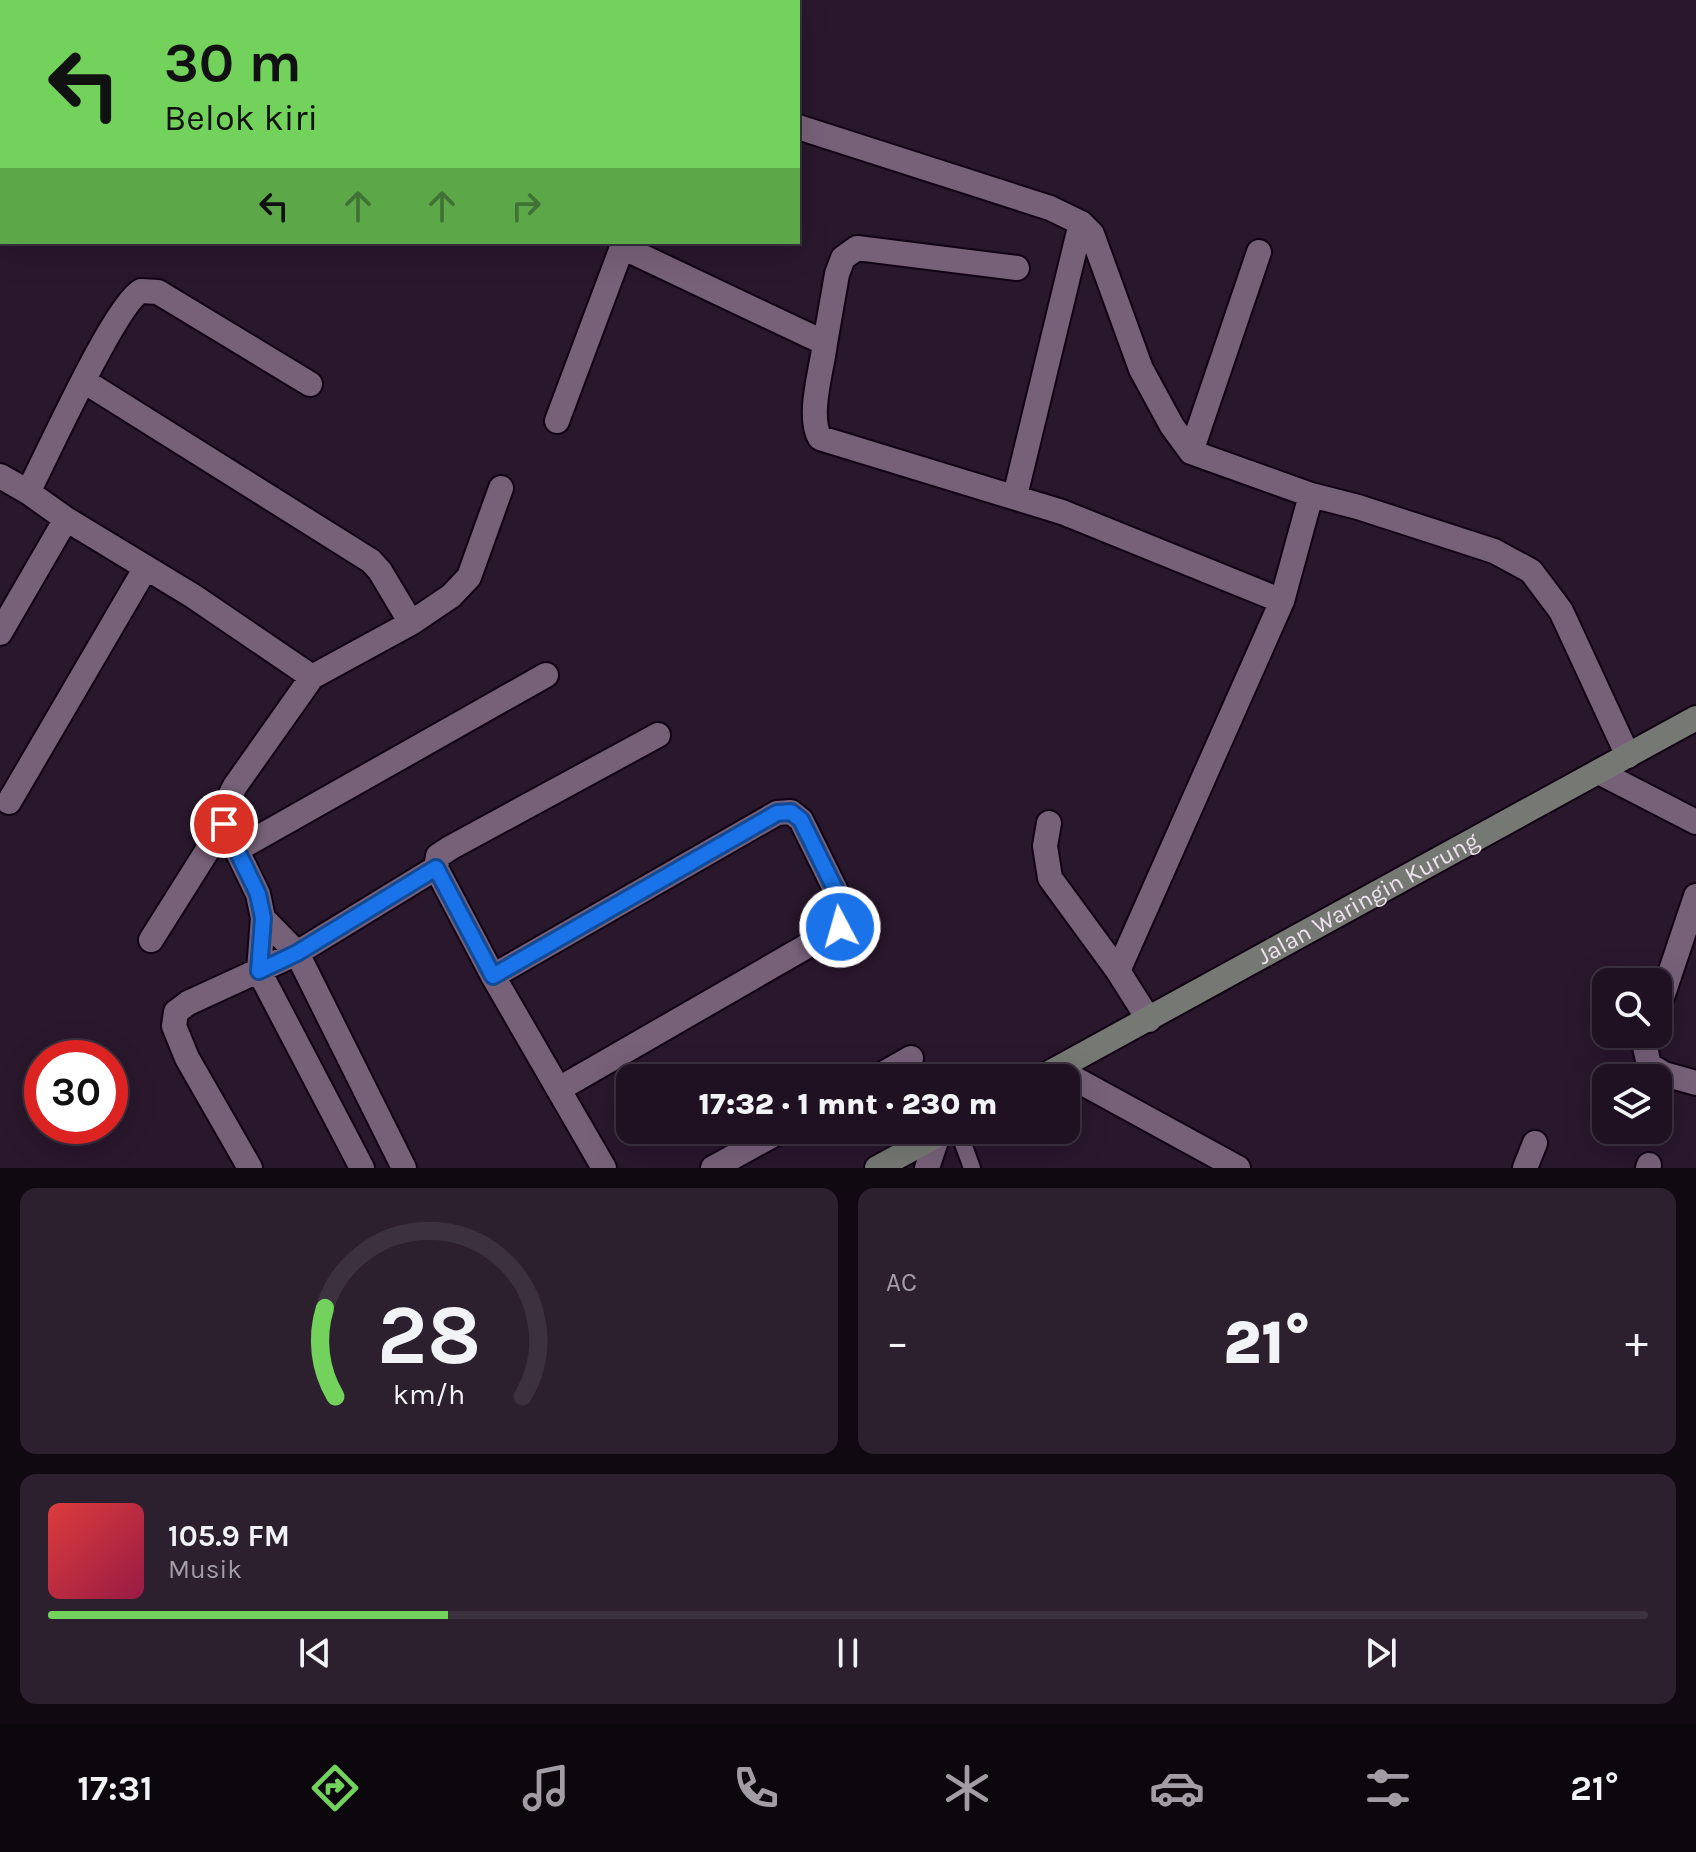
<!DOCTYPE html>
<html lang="id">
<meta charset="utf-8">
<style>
:root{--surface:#1f1121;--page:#2c1f2e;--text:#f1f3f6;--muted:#a19da5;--line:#3c313f;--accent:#73d25c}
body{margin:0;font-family:Karla,sans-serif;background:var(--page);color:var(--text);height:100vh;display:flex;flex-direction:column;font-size:30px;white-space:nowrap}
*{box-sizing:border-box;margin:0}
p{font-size:26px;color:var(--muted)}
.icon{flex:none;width:44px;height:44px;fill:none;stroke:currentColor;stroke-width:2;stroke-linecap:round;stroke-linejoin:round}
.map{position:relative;height:1168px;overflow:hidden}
.drawer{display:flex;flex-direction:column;gap:20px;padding:20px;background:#110912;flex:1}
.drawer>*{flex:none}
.banner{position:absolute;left:0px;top:0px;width:800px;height:244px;box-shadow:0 8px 32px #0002,0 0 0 2px var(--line);background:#73d25c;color:#111;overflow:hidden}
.fabs{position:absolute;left:1592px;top:968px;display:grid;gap:16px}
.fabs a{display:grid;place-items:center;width:80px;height:80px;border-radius:16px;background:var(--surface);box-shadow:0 8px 32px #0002,0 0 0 2px var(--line);font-size:40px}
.speed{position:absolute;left:24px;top:1040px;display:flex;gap:16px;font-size:40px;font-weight:700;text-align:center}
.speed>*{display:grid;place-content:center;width:104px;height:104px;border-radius:50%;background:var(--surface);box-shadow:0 8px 32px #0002,0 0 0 2px var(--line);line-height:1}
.speed .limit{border:12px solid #d22;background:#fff;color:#111}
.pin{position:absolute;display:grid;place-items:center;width:68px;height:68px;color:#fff;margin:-34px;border:4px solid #fff;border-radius:50%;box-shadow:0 2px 8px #0007}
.me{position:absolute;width:88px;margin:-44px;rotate:354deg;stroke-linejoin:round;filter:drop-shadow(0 0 6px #0008)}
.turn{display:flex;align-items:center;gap:28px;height:168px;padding:0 32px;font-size:36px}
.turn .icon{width:104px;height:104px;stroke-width:2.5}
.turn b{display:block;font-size:56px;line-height:68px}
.lanes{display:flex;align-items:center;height:76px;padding:0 32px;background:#0003;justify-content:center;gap:40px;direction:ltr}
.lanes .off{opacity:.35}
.big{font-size:60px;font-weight:800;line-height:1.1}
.drawer .widget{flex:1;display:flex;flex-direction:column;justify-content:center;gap:12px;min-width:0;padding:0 28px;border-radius:16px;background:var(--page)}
.drawer .dial{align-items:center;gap:0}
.dial svg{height:208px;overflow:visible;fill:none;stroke:var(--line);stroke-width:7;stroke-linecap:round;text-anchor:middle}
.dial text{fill:var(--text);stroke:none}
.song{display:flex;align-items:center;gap:24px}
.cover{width:96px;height:96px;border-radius:12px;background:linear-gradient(135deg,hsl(0 70% 55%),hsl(340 70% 35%))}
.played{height:8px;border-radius:4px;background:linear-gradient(90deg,var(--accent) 25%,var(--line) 25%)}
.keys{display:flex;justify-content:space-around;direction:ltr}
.heat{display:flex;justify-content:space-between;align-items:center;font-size:44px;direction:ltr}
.drawer .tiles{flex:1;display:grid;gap:20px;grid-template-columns:1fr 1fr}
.widget:last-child{grid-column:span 2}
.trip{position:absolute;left:616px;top:1064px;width:464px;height:80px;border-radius:16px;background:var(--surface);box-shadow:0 8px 32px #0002,0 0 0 2px var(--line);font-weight:800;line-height:80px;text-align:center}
.menu{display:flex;height:128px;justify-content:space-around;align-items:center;background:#0c070d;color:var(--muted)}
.menu .icon{width:56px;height:56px}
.menu .active{color:var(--accent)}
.menu b{font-size:36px;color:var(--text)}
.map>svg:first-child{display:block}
</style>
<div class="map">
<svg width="1696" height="1168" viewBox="0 0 1696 1168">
<rect width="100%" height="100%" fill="#29172c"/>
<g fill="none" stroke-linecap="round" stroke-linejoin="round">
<defs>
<path id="lane" d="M958 1130 972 1168"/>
<path id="street" d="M404 0 407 2
M702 0 703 2
M798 127 1050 208 1081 223 1092 234 1141 369 1172 426 1191 452 1311 495 1358 507 1494 551 1531 571 1561 611 1628 756
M622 247 825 343 837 274 843 258 857 248 1017 268
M825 343C822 369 807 416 820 438L1062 512 1282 601 1311 495
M84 381 371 561 380 571 411 623
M310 384 158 292 141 291C115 304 46 458 28 492L66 519 193 596 312 677
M557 421 624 242
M1191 452 1259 252
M0 476 28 492
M1015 496 1081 223
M0 633 66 519
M1599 772 1696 822
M9 802 145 569
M1049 823 1045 846 1050 878 1118 971 1149 1020
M238 849 546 675
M263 918 297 953 404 1168
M151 940 224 824
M1118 971 1282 601
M493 976 777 813 791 812 801 820 838 895 843 910 840 927 559 1089
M1658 1009 1696 896
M1650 1034 1645 1047 1649 1065 1664 1074 1696 1083
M1057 1069 1238 1168
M876 1078 911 1058
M250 1168 187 1058 174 1026 176 1012 188 1003 297 953 436 868
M362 1168 259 971 263 918 258 894 224 824C224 809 228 799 235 786L312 677 411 623 451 596 469 577 501 488
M604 1168 493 976 436 868 438 856 450 848 658 735
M713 1168 782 1130
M927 1168 938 1135
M1525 1168 1535 1143
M1648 1168 1649 1165"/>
<g id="secondary">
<path id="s1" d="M1040 1078 1696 718"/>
<path d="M877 1168 947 1130"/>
</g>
</defs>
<use href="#lane" stroke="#110314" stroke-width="20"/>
<use href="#street" stroke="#110314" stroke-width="28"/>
<use href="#secondary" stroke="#110314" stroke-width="28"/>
<use href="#lane" stroke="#776179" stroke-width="16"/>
<use href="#street" stroke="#776179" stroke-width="24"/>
<use href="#secondary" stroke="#767973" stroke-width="24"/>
</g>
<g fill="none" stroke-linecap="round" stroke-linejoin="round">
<defs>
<path id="route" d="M224 824 258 894 263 918 259 971 297 953 436 868 493 976 777 813 791 812 801 820 838 895 843 910 840 927"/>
</defs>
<use href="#route" stroke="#114b97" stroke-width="20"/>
<use href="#route" stroke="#1a73e8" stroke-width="14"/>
</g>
<g text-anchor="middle" stroke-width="8" stroke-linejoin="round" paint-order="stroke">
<g font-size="24" fill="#eee1ef" stroke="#29172c">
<text dy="8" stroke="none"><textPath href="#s1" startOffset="374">Jalan Waringin Kurung</textPath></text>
</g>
</g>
</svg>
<div class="fabs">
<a><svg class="icon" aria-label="search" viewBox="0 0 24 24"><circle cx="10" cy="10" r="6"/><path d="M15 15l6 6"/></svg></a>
<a><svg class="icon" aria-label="layers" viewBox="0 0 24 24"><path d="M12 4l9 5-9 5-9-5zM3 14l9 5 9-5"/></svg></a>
</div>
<div class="speed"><div class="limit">30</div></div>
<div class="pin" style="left:224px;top:824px;background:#d93025"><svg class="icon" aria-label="arrive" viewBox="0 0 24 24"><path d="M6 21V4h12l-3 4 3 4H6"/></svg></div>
<svg class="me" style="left:840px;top:927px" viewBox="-20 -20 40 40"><circle r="17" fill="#1a73e8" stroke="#fff" stroke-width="3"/><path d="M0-11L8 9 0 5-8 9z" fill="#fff"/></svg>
<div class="trip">17:32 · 1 mnt · 230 m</div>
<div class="banner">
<div class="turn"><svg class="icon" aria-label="left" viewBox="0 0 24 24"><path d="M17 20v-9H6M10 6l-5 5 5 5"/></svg><div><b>30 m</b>Belok kiri</div></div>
<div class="lanes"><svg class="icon" aria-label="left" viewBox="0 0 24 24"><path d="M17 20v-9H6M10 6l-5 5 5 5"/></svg><svg class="icon off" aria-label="ahead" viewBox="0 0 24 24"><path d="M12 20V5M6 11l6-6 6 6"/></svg><svg class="icon off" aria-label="ahead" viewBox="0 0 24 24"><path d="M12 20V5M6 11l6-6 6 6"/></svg><svg class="icon off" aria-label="right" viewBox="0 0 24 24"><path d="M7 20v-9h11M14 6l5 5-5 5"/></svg></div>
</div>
</div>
<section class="drawer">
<div class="tiles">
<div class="widget dial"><svg viewBox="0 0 100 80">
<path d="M14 69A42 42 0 1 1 86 69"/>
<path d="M14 69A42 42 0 0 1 10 35" stroke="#73d25c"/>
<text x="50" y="56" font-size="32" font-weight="700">28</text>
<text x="50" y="72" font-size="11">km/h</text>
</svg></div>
<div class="widget"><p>AC</p>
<div class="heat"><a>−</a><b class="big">21°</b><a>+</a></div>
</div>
<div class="widget">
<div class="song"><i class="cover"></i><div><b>105.9 FM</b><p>Musik</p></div></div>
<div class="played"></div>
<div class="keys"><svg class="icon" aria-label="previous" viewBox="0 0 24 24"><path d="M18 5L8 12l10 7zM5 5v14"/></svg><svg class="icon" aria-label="pause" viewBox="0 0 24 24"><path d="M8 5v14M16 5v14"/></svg><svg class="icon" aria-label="next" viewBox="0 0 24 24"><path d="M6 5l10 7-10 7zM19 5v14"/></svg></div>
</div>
</div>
</section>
<nav class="menu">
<b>17:31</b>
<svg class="icon active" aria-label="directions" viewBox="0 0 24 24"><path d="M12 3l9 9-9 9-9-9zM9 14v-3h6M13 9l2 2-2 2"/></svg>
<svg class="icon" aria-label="music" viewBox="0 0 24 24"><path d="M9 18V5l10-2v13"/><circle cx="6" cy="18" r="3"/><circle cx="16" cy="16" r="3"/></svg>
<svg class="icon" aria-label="phone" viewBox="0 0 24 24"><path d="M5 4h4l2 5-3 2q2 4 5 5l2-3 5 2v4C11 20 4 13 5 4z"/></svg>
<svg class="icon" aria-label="climate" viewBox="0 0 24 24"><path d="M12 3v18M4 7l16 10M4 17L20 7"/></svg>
<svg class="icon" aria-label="car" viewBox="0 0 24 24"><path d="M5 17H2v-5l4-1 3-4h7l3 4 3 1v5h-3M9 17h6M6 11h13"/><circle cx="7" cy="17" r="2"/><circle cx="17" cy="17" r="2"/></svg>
<svg class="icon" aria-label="filters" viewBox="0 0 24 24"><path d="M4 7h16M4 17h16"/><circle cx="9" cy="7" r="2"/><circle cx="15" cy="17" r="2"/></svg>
<b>21°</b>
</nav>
